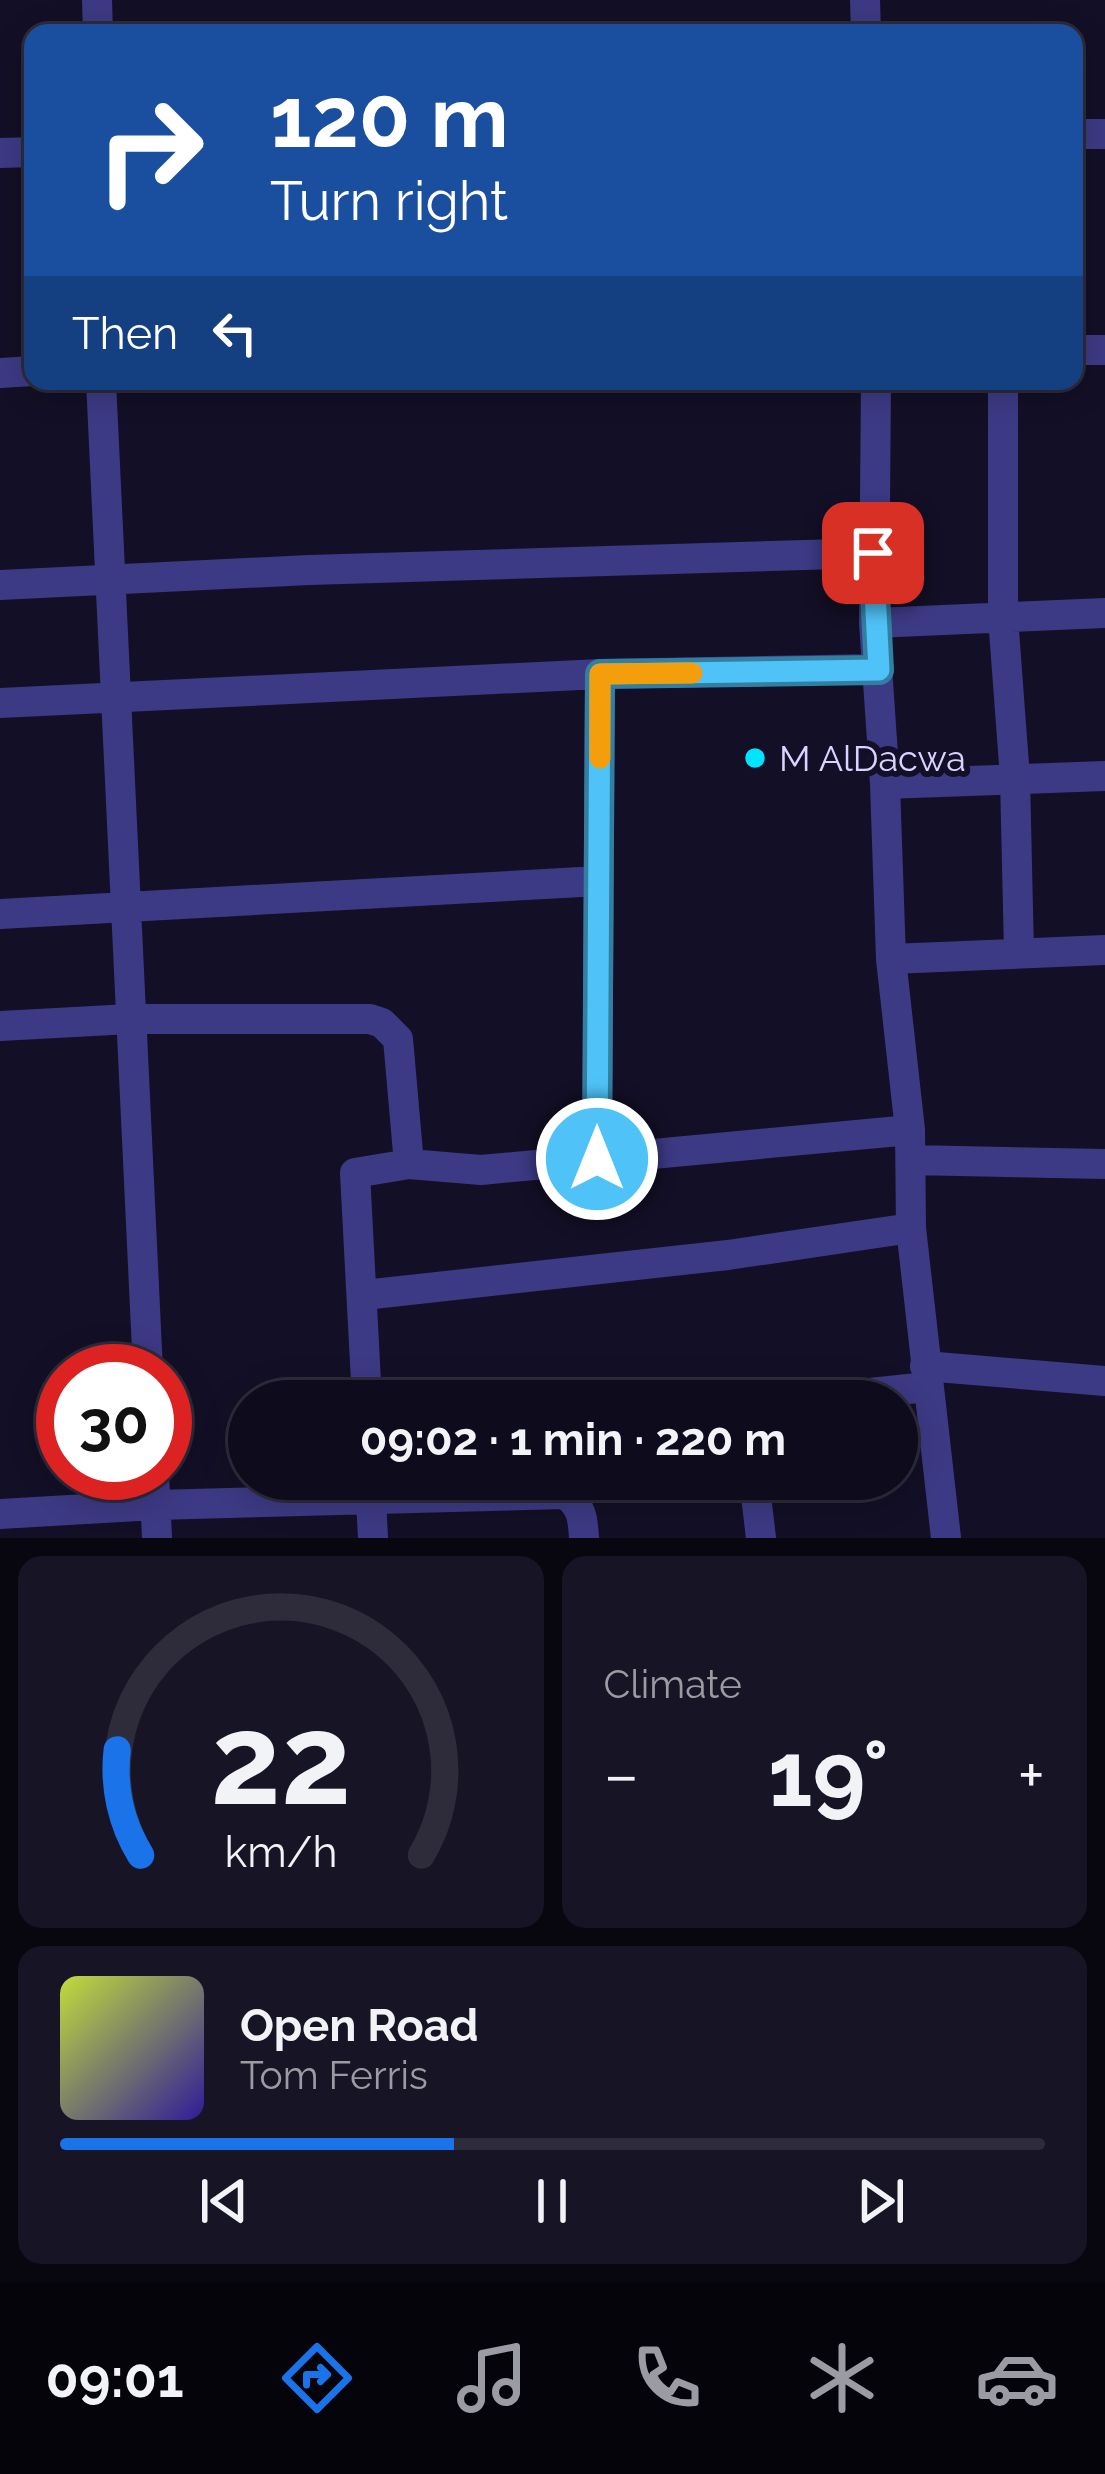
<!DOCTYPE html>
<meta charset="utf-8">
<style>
:root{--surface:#0e0b1c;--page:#171425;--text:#f1f3f6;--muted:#9b9ba3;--line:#2e2b3b;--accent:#1a73e8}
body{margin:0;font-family:Raleway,sans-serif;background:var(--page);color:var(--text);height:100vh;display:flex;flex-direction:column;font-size:45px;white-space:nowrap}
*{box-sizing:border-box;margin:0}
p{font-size:39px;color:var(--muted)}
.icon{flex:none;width:66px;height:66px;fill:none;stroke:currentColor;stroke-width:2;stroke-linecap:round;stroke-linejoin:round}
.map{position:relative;height:1538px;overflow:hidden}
.sheet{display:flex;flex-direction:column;gap:18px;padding:18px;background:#08060f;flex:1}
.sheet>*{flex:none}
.hud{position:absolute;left:24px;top:24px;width:1059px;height:366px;border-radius:24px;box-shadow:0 6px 30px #0003,0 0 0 3px var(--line);background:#1a4fa0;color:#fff;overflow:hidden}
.speed{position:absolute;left:36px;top:1344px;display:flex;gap:24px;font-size:60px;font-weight:700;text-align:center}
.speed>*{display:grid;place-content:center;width:156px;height:156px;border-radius:50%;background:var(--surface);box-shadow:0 6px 30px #0003,0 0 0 3px var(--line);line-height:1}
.speed .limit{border:18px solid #d22;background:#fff;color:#111}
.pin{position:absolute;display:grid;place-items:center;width:102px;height:102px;color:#fff;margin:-51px;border-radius:24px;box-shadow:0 6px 18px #0006}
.me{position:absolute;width:132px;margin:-66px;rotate:0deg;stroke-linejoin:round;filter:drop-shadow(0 0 9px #0008)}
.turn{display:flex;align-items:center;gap:42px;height:252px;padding:0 48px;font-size:54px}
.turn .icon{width:156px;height:156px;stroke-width:2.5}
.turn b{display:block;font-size:84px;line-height:102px}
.then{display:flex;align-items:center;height:114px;padding:0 48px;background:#0003;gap:24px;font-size:45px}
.big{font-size:90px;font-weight:700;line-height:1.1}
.sheet .tile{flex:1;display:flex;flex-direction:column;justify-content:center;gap:18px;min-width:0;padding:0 42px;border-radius:24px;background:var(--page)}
.sheet .dial{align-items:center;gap:0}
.dial svg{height:312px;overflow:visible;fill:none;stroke:var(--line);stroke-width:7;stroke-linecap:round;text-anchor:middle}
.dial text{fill:var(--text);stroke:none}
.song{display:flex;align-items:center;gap:36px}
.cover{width:144px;height:144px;border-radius:18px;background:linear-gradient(135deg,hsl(70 70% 55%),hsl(250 70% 35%))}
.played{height:12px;border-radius:6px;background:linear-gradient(90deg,var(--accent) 40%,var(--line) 40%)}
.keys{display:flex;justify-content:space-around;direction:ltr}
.heat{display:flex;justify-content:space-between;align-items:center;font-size:66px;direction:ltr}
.sheet .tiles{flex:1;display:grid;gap:18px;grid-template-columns:1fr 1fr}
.tile:last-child{grid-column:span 2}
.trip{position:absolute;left:228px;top:1380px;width:690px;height:120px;border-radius:60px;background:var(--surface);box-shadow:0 6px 30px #0003,0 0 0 3px var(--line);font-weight:700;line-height:120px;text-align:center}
.tab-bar{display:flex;height:192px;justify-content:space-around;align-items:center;background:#06040b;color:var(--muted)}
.tab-bar .icon{width:84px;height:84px}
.tab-bar .selected{color:var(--accent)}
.tab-bar b{font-size:54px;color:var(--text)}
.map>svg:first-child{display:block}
</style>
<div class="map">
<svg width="1105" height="1538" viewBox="0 0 1105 1538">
<rect width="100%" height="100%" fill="#130f26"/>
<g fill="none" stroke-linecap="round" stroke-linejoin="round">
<path stroke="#3d3a85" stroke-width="30" d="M97 0 98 33
M865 0 866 33
M1074 134H1105
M0 153 33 152
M1074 350H1105
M0 373 33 371
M101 381 148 1371
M876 381 874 623 885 784 891 959 910 1130 911 1228 946 1538
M1003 381V617L1015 778 1019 953
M0 585 309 570 873 553
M874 623 1105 613
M0 703 600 674 879 669
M885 784 1105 776
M0 914 599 881
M891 959 1105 950
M0 1026 130 1019H370L382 1023 398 1039 409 1164
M597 1159 600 674
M911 1160 1105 1164
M364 1295 728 1255 911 1228
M925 1366 1105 1381
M367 1401 355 1173 409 1164 481 1170 910 1130
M794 1401 927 1387
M154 1473 157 1538
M370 1479 373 1538
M754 1479 761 1538
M0 1514 155 1505 565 1494C582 1506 583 1519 584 1538"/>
</g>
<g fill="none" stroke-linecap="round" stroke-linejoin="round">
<defs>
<path id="route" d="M597 1159 600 674 879 670 873 553"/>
</defs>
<use href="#route" stroke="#337fa1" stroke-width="30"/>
<use href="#route" stroke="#4fc3f7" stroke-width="21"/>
<path stroke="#f59e0b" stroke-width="21" d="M600 758V674L692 673"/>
</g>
<circle fill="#00e5ff" stroke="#130f26" stroke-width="4.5" cx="755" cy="758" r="12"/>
<g text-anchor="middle" stroke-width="12" stroke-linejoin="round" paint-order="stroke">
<g font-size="36" fill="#d9d4ff" stroke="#130f26" text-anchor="start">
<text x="779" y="771">M AlDacwa</text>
</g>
</g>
</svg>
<div class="speed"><div class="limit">30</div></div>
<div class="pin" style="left:873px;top:553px;background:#d93025"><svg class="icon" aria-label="arrive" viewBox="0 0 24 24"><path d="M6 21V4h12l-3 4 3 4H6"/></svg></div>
<svg class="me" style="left:597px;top:1159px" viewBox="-20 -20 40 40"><circle r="17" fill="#4fc3f7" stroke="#fff" stroke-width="3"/><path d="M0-11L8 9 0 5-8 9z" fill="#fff"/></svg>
<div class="trip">09:02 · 1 min · 220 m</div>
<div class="hud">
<div class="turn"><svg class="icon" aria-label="right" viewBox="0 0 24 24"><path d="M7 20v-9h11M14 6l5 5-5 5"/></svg><div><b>120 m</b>Turn right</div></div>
<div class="then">Then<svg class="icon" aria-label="left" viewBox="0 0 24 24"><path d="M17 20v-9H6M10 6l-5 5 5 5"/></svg></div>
</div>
</div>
<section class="sheet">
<div class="tiles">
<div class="tile dial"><svg viewBox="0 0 100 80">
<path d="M14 69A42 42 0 1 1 86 69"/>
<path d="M14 69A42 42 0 0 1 8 42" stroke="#1a73e8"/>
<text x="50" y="56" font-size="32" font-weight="700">22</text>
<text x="50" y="72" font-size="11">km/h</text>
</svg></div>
<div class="tile"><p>Climate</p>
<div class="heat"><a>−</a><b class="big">19°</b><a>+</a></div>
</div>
<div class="tile">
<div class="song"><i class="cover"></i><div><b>Open Road</b><p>Tom Ferris</p></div></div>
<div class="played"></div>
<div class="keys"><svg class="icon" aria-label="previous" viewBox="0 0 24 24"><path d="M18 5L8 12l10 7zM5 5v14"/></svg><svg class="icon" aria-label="pause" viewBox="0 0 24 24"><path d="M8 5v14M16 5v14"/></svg><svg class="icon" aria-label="next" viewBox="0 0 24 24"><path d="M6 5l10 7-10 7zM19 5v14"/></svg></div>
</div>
</div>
</section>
<nav class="tab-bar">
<b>09:01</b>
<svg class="icon selected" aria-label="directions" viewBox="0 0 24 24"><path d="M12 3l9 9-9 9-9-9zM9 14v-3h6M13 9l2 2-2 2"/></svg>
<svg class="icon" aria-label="music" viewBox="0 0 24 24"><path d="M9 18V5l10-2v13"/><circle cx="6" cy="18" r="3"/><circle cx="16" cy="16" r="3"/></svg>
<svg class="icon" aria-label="phone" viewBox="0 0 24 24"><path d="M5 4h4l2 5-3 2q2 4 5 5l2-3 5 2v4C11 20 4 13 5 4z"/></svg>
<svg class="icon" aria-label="climate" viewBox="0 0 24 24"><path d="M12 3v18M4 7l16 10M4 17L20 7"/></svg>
<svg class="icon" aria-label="car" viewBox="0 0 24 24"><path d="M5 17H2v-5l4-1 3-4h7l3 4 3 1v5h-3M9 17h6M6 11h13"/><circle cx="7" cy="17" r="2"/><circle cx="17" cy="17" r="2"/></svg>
</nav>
